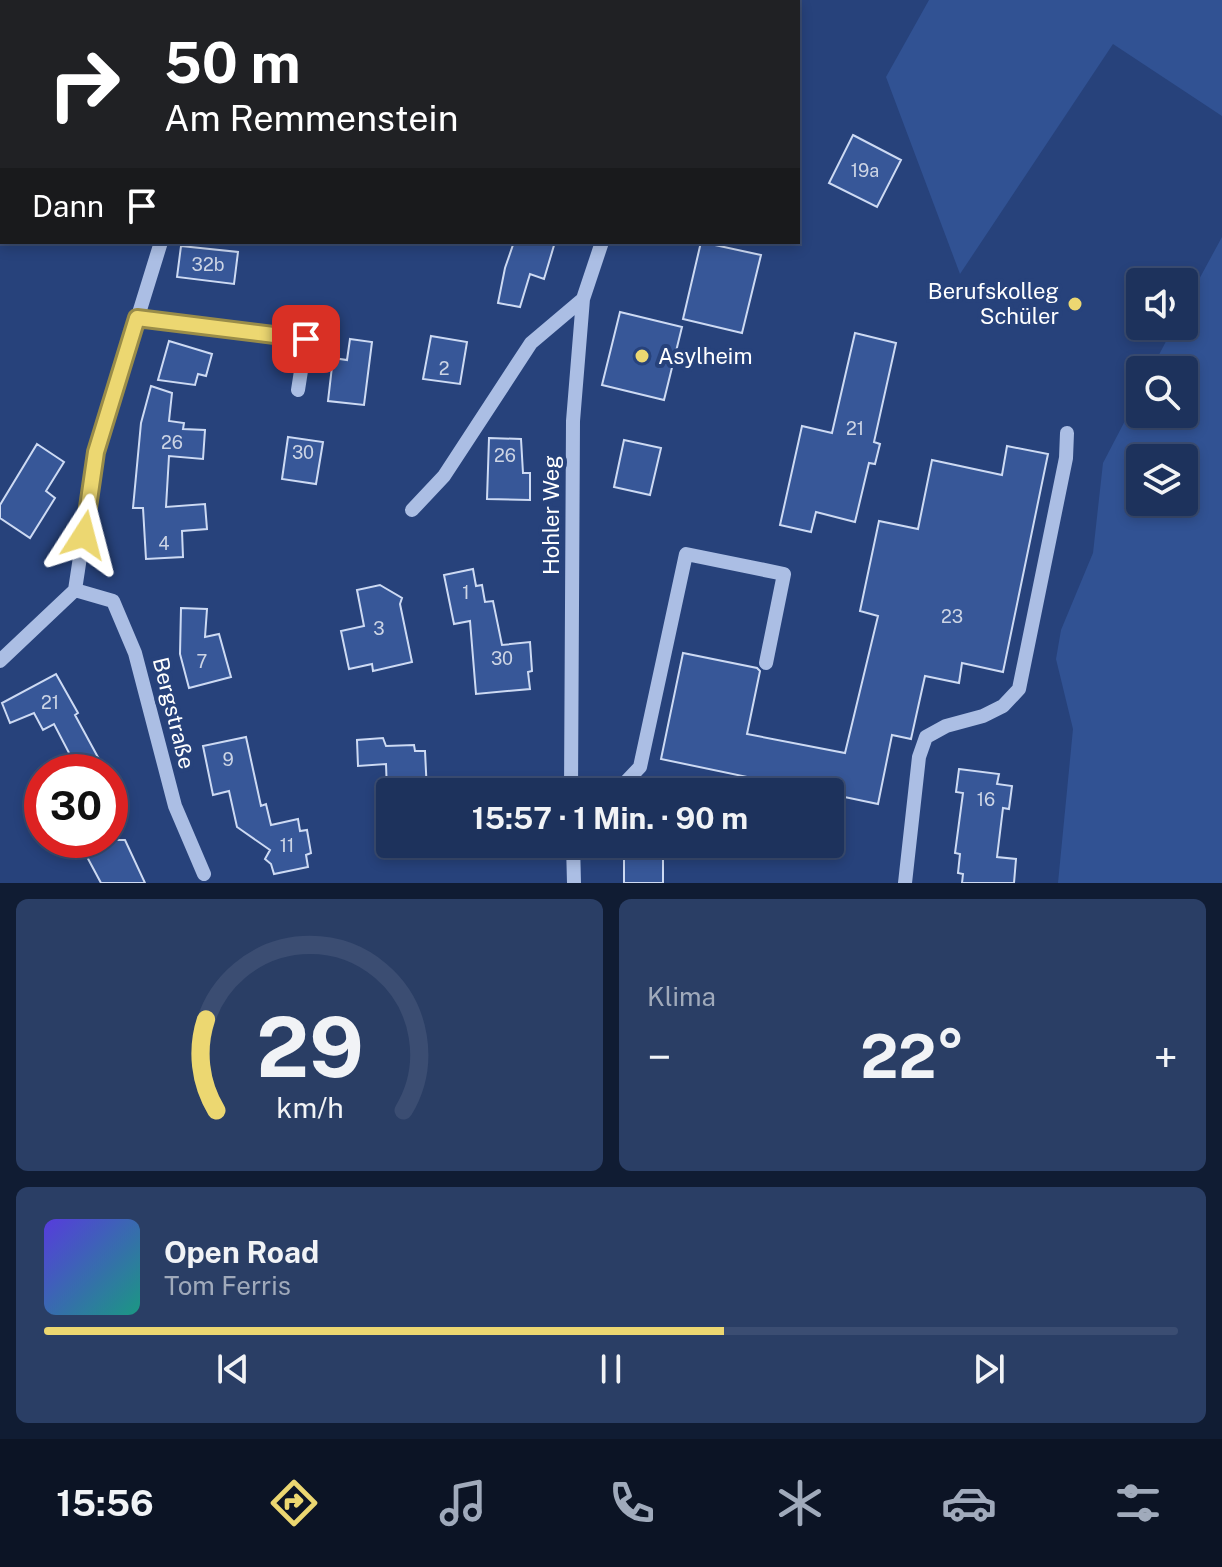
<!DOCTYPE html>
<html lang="de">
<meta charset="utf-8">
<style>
:root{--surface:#1d325c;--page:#2a3e65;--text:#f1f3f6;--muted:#a0aabb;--line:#3b4d72;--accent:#ecd771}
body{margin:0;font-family:"Public Sans",sans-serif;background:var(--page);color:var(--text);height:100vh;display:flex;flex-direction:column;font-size:30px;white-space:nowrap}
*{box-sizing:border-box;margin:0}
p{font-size:26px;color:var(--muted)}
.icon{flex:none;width:44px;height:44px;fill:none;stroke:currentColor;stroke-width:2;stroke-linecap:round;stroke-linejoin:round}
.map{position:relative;height:883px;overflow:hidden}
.details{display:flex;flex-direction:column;gap:16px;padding:16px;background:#101c33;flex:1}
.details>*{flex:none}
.hud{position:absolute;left:0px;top:0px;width:800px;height:244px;box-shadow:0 4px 12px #0003,0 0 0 2px var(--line);background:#202124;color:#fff;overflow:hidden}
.fabs{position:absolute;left:1126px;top:268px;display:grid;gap:16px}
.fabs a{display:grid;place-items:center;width:72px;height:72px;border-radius:8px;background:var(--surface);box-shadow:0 4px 12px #0003,0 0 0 2px var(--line);font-size:40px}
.speed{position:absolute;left:24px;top:754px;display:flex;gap:16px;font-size:40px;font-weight:700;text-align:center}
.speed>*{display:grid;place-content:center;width:104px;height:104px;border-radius:50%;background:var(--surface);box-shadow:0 4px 12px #0003,0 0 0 2px var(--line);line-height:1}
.speed .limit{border:12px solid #d22;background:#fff;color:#111}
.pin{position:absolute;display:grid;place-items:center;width:68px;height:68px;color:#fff;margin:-34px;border-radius:16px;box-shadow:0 4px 12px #0006}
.me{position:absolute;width:88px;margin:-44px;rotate:9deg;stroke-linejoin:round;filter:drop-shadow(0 0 6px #0008)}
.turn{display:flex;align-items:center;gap:28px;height:168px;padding:0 32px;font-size:36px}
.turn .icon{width:104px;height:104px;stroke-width:2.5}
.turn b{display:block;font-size:56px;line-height:68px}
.then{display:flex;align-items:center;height:76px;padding:0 32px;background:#0003;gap:16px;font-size:30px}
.big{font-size:60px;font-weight:700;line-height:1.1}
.details .widget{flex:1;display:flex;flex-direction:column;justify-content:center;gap:12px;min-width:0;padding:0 28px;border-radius:12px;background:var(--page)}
.details .dial{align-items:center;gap:0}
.dial svg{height:208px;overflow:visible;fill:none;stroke:var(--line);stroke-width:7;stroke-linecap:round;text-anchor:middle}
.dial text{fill:var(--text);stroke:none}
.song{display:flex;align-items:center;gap:24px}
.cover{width:96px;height:96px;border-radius:12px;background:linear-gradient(135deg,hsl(250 70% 55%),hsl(170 70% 35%))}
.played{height:8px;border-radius:4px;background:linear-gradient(90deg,var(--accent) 60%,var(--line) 60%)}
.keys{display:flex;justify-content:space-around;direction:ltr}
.heat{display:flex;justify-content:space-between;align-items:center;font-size:44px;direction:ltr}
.details .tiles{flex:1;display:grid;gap:16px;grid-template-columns:1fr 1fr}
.widget:last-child{grid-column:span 2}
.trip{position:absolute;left:376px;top:778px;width:468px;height:80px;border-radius:8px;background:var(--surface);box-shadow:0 4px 12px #0003,0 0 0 2px var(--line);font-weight:700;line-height:80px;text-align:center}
.dock{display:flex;height:128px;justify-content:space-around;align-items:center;background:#0c1425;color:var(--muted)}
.dock .icon{width:56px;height:56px}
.dock .on{color:var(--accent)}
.dock b{font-size:36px;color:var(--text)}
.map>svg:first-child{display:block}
</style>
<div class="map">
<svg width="1222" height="883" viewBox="0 0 1222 883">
<rect width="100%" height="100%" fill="#27427b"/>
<path fill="#315293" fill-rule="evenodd" d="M929 0H1222V116L1113 44 960 274 886 77Z
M1222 237V883H1058L1073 729 1056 659 1061 630 1093 553 1103 463 1140 392V414H1184V370H1151L1174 326H1184V307ZM1140 458H1184V502H1140Z"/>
<path fill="#375798" stroke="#cddaf3" stroke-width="2" d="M853 135 901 160 877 207 829 183Z
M514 242H555L544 279 530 274 520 307 498 303 505 268Z
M701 242 761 255 742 333 683 319Z
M181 246 238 252 234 284 177 277Z
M620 312 682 327 664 400 602 385Z
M855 333 896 343 874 442 880 444 875 464 869 463 855 522 816 512 811 532 780 525 802 426 832 433Z
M431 336 467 342 460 384 423 379Z
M350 339 372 342 364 405 328 401 333 358 347 360Z
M169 341 212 354 206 376 198 374 195 385 158 380Z
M151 386 172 393 169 421 184 423 183 429 205 430 203 459 169 456 166 507 205 504 207 529 182 531 183 557 146 559 143 508H133L141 423Z
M288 437 323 442 316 484 282 479Z
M489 438 521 439 523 473H530V500L487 499Z
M624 440 661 448 650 495 614 487Z
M37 444 64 462 46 491 55 498 30 538 0 518V505Z
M1007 446 1048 454 1003 672 962 663 959 683 925 676 911 739 892 735 878 804 830 794V792H819L661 759 683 653 757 668 760 671 747 734 845 753 878 616 860 611 879 521 918 529 932 460 1002 475Z
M473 569 476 586 482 585 485 602 493 601 502 645 530 642 532 671 528 672 530 689 476 694 470 621 454 624 444 575Z
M380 585 402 598 400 604 412 662 373 671 372 664 349 669 341 631 364 626 357 590Z
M181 608 207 609 205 637 219 634 231 677 189 688 180 654Z
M56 674 78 713 75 715 106 772H79L54 724 43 730 34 713 10 723 2 703Z
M246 737 261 806 266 804 271 825 298 819 300 831 307 830 311 853 306 855 308 867 274 874 271 864 265 859 270 850 237 827 229 791 213 795 203 746Z
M383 738 386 746 414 745 415 751H425L427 792H387L386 764 358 766 357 740Z
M959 769 999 774 997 784 1012 786 1009 809 1003 808 997 857 1016 859 1014 883H962L963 874 958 873 960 854 955 853 963 793 956 792Z
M78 840H125L145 883H101Z
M624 844H663V883H624Z"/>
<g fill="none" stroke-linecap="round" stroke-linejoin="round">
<path stroke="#abbee4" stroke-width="14" d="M92 2 94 0
M275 2 276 0
M688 2 689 0
M0 195 2 188
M137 318 306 339 298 390
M412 510 444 476 531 343 583 299
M75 590 113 601 135 653 175 806 204 874
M0 661 75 590 96 452 161 242
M571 792 573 421 583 299 602 242
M610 792 621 787 640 767 686 554 784 574 766 663
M573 844 574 883
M905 883 919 757 926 737 946 726 983 716 1003 706 1019 689 1066 458 1067 433"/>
</g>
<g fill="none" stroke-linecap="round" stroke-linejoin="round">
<defs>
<path id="route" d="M84 535 96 452 137 318 306 339"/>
</defs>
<use href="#route" stroke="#998c49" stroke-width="20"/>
<use href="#route" stroke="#ecd771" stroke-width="14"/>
</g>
<g fill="#ecd771" stroke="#27427b" stroke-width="3">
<circle cx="1075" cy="304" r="8"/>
<circle cx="642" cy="356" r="8"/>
</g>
<g text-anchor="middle" stroke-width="8" stroke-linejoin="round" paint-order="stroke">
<g font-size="18" fill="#cdd5e5">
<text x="865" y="177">19a</text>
<text x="208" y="271">32b</text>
<text x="444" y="375">2</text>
<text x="855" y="435">21</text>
<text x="172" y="449">26</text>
<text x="303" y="459">30</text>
<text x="505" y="462">26</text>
<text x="164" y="550">4</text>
<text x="466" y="599">1</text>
<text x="952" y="623">23</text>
<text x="379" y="635">3</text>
<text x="502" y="665">30</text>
<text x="202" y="668">7</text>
<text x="50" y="709">21</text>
<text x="228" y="766">9</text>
<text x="986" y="806">16</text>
<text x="287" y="852">11</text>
</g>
<g font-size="22" fill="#fff" stroke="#27427b" text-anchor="end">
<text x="1059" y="299">Berufskolleg<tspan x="1059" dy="25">Schüler</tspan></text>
<text x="658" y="364" text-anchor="start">Asylheim</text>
</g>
<g font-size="22" fill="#fff" stroke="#27427b">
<text transform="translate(551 515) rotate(-90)" y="8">Hohler Weg</text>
<text transform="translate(174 713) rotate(76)" y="8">Bergstraße</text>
</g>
</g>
</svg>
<div class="fabs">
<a><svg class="icon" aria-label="sound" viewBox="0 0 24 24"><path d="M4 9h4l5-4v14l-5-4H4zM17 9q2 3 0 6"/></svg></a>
<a><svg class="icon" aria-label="search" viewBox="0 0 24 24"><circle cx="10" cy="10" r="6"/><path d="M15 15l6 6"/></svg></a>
<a><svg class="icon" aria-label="layers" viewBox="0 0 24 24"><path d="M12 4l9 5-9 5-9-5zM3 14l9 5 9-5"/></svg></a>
</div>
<div class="speed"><div class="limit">30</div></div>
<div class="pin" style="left:306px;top:339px;background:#d93025"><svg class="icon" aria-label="arrive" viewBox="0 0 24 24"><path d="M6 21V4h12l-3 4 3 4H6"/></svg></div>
<svg class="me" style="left:84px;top:535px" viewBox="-20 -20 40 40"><path d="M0-17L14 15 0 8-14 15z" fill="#ecd771" stroke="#fff" stroke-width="4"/></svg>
<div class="trip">15:57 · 1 Min. · 90 m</div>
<div class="hud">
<div class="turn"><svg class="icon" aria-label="right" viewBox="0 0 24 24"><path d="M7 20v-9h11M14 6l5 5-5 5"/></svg><div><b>50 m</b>Am Remmenstein</div></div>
<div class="then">Dann<svg class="icon" aria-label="arrive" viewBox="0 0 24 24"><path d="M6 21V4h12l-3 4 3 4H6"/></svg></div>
</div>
</div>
<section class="details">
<div class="tiles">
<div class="widget dial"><svg viewBox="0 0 100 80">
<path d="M14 69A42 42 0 1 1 86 69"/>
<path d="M14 69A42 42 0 0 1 10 34" stroke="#ecd771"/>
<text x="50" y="56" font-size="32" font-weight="700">29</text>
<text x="50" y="72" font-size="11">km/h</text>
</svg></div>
<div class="widget"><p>Klima</p>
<div class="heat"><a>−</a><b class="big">22°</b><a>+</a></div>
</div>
<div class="widget">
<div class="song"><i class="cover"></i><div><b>Open Road</b><p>Tom Ferris</p></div></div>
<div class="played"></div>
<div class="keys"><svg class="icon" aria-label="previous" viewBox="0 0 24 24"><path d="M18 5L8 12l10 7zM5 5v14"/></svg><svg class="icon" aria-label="pause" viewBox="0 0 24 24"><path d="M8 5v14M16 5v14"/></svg><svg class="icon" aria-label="next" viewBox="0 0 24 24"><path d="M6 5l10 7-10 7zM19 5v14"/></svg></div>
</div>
</div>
</section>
<nav class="dock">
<b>15:56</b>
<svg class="icon on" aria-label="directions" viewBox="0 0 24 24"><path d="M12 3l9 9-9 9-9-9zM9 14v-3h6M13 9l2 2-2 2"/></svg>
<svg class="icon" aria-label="music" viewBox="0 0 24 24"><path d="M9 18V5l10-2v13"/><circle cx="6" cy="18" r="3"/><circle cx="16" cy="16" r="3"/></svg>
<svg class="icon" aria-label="phone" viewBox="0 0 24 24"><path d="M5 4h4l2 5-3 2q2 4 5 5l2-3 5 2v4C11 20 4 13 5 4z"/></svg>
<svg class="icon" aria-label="climate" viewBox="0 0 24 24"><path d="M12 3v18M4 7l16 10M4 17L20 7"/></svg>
<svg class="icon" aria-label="car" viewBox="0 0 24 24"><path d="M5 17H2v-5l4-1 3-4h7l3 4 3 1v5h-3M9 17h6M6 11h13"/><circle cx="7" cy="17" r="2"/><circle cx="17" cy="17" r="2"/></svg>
<svg class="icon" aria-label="filters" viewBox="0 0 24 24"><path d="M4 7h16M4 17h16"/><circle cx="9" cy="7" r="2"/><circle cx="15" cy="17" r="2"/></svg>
</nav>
